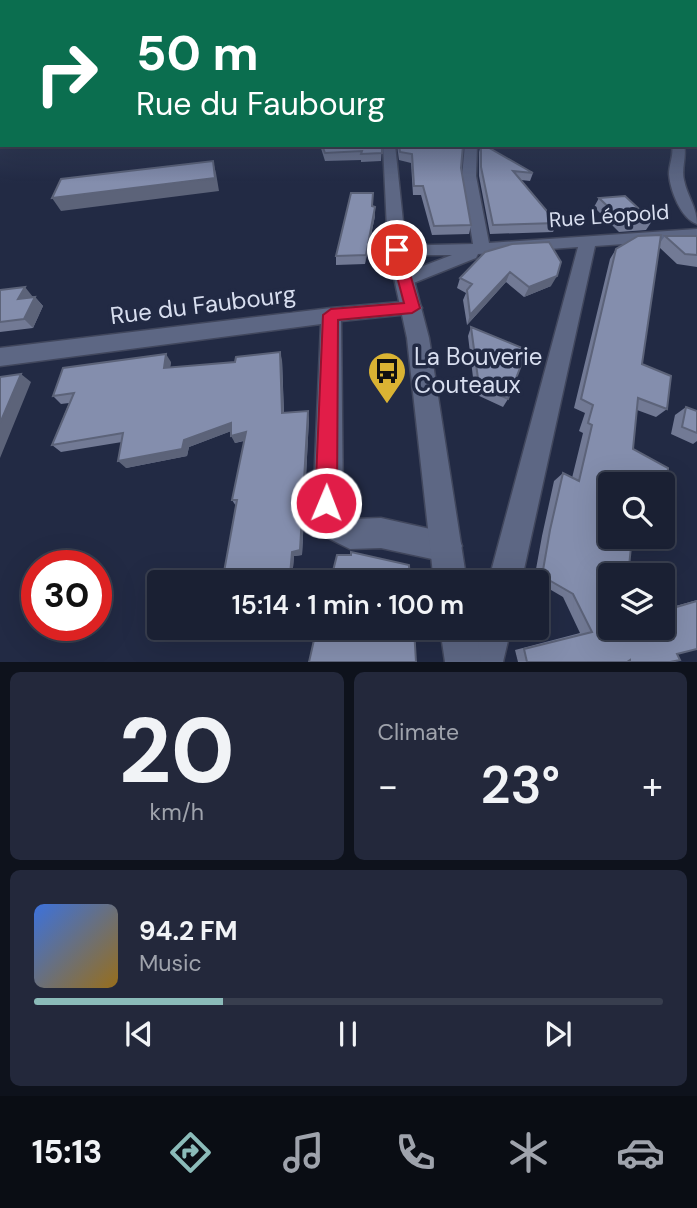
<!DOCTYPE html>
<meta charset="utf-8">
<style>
:root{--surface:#1a2033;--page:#23283b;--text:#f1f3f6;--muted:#9fa3ac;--line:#383e4e;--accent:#8bbbb9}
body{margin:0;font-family:"DM Sans",sans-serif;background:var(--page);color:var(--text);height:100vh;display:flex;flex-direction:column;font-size:26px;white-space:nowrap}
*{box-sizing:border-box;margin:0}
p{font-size:23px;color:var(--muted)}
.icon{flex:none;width:38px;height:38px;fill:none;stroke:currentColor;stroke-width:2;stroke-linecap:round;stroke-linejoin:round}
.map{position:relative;height:662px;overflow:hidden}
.drawer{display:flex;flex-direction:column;gap:10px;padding:10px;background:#0e121c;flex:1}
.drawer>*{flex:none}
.hud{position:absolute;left:0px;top:0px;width:698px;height:147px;box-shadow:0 7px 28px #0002,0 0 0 2px var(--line);background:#0b6e4f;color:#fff;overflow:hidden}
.tools{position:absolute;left:598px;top:472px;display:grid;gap:14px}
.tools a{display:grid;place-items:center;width:77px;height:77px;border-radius:7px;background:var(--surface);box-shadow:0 7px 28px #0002,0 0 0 2px var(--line);font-size:35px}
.speed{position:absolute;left:21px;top:550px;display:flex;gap:14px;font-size:35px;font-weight:700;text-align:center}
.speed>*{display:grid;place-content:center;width:91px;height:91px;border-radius:50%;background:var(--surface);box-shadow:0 7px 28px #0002,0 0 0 2px var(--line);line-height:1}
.speed .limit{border:10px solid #d22;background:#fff;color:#111}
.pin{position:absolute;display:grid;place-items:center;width:60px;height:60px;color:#fff;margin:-30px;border:4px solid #fff;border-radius:50%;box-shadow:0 2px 7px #0007}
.me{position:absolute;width:77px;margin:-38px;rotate:1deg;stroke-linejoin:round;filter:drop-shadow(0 0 5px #0008)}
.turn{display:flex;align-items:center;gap:24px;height:147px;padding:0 21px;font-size:32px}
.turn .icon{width:91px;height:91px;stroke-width:2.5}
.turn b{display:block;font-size:49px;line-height:60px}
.big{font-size:52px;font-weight:600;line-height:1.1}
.drawer .tile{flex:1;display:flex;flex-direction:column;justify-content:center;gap:10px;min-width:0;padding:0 24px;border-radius:10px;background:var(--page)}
.drawer .dial{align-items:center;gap:0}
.dial b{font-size:91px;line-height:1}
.song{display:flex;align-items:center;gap:21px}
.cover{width:84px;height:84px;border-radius:10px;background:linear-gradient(135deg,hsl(220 70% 55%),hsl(40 70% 35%))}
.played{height:7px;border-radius:4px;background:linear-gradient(90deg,var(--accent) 30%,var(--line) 30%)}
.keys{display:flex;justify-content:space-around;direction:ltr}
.heat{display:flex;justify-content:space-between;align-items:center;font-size:38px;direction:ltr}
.drawer .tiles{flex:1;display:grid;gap:10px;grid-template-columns:1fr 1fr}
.tile:last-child{grid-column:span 2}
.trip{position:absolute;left:147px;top:570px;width:402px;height:70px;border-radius:7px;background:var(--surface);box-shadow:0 7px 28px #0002,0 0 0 2px var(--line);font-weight:600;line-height:70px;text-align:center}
.menu{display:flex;height:112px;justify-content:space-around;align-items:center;background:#0a0d14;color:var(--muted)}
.menu .icon{width:49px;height:49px}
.menu .selected{color:var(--accent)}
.menu b{font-size:32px;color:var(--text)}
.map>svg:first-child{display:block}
</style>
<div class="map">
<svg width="697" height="662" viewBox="0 0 697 662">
<rect width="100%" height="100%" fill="#222a44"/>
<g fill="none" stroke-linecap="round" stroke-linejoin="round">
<defs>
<path id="street" d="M465 145H477L476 176 489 243 697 229V239L595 246 521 583H488L578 247 478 254 476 258 411 284H397L395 280 397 276 452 255H397L391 254 388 250 391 246 473 244 462 176Z
M672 145H684C687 157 681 168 684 180 687 196 697 207 697 224 681 219 670 190 669 174 669 164 674 155 672 145Z
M412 301 419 303 422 308 419 313 341 321 343 505 353 519 381 518 457 535 462 546 457 557 446 562 381 548 350 549 328 538 313 509 321 324 0 366V348L331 308Z
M475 628H511L503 662H467Z"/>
<path id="secondary" d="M383 145H395L406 250 429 338 467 583H434L407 338 388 250Z
M440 628H476L481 662H445Z"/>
</defs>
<use href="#street" stroke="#41475d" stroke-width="3"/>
<use href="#secondary" stroke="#41475d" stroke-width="3"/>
<use href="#street" fill="#5d6784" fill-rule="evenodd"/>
<use href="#secondary" fill="#5d6784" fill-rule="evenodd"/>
</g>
<path fill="#727a95" d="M320 145H382L381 161 361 162V160L325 161Z
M397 145H463L461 168 471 225 469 234 432 235 421 195H413L411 163 399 160Z
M481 145 533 173 530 181 521 180 557 223 553 232 490 234 479 176V152Z
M599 198 652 221 646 230 619 232 594 207Z
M372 206 375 207V216L365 264 336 265V256Z
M661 235 659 244 665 236H697V267L677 264 659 247 642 364 671 376 667 409 656 417 637 410 633 449 668 468 666 499 663 501V485H611V537H632L628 576H611V628H663V592L672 607 697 600V649L677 654 680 660 670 662H518L515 650 580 633 563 597 534 580 542 536 554 481 563 473 572 478 583 433 579 431 585 413 574 408 610 259 616 249 638 236Z
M485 252 551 286 524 297 506 282 467 325 463 300 466 293 457 288 460 278Z
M0 290 35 297 43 306 33 328 0 332Z
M471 327 508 399 503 407 475 394 468 336Z
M282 360 284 412 309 418 302 555 294 556 292 579 222 583 236 506 232 500 244 441 235 443 231 431 189 447 187 456 126 468 122 442 61 452 52 445 69 403 61 404 53 396 171 362 170 367Z
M686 407 697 411V441L693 444 671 434 675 415Z"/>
<path fill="#5c6379" d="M213 161 216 173 219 191 61 211 52 198Z
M375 207V216L365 264 366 255Z
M510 272 506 282 467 325 470 315Z
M557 276 551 286 524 297 529 287Z
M25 287 33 297 18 299Z
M35 297 43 306 33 328 24 319Z
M280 352 282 360 284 420 282 413Z
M166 354 171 362 169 376 164 368Z
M21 374 31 382 0 458V423Z
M308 411 309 418 302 555 294 556 292 579 290 575Z
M231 423 234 430 189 447 187 456 126 468 118 461 184 440Z
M246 432 249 439 235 443 231 436Z"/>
<path fill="#848ead" stroke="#5c6379" stroke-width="2" d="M696 90H697V129H696Z
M322 145H382V153L361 154 362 151 325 153Z
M399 145H463L461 168 471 225 434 226 423 186H414L412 154 400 152Z
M481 145H484L533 173 513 171 557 223 493 225 481 167Z
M213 161 215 178 52 198 61 179Z
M351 193H373L372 206 375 207 366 255 336 256Z
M625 196 652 221 624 222 599 198Z
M661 235 642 364 671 376 667 409 638 398 633 449 668 468 666 499 663 498V485H611V537H632L628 576H611V628H663V592L673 608 697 601V649L677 654 680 660 670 662H630V660L627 662H527L524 649 592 632 573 594 542 576 550 530 563 473 579 481 592 425 588 423 593 405 581 399 616 249 638 236Z
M665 236H697V255L685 254Z
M549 242 561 262 557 276 529 287 510 272 470 315 467 290 472 284 460 278 485 252 512 244Z
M25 287 18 299 35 297 24 319 0 322V290Z
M471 327 527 350 508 399 479 386Z
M280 352 282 413 308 411 300 550 292 552 290 575 253 577 252 583H222L237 500H232L246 432 231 436V423L184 440 182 449 118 461 123 433 52 445 74 393 53 396 63 368 166 354 164 368 235 362 236 357Z
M21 374 0 423V377Z
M686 407 697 411V433L682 427Z
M351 552 409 565 410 583H330L337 555H351Z
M347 628H414L416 662H309L314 640 346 641Z"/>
<linearGradient id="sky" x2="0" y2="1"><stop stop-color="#131725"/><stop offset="0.49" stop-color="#3e4a67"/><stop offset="1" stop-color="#3e4a67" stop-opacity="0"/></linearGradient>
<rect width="697" height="183" fill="url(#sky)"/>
<path fill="#e11d48" stroke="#92132f" stroke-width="2" d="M397 246 403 250 420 308 412 313 338 320 337 503 334 511 326 514 318 511 315 503 323 315 331 309 404 303 390 250Z"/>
<defs>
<symbol id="bus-pin" viewBox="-11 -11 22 30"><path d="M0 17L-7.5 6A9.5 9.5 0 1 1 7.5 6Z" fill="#dab333" stroke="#222a44"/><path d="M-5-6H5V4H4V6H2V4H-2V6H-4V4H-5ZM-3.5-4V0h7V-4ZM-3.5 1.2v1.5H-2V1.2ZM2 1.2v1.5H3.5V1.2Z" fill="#111"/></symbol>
</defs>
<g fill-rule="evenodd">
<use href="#bus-pin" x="365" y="349" width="44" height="60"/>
</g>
<g text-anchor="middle" stroke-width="7" stroke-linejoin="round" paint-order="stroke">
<g font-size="21" fill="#d8deef" stroke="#222a44">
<text transform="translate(609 216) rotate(-4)" y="7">Rue Léopold</text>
</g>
<g font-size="24" fill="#d8deef" stroke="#222a44">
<text transform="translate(203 305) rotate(-7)" y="8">Rue du Faubourg</text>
</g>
<g font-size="24" fill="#d8deef" stroke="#222a44" text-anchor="start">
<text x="414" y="365">La Bouverie<tspan x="414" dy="28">Couteaux</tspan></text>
</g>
</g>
</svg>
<div class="tools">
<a><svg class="icon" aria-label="search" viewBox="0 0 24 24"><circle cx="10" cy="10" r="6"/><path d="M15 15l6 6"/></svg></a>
<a><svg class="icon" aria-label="layers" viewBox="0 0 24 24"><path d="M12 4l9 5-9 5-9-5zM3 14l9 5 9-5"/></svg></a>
</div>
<div class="speed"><div class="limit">30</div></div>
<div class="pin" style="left:397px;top:250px;background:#d93025"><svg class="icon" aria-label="arrive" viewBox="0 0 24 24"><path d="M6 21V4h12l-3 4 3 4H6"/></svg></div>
<svg class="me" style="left:326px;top:503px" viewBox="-20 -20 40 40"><circle r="17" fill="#e11d48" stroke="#fff" stroke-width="3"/><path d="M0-11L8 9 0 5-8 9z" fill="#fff"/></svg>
<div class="trip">15:14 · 1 min · 100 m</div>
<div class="hud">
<div class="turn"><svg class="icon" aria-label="right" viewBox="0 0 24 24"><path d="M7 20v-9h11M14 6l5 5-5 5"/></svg><div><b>50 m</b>Rue du Faubourg</div></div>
</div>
</div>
<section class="drawer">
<div class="tiles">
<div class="tile dial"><b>20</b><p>km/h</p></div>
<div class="tile"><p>Climate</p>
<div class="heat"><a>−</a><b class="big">23°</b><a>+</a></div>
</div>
<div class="tile">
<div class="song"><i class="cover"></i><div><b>94.2 FM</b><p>Music</p></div></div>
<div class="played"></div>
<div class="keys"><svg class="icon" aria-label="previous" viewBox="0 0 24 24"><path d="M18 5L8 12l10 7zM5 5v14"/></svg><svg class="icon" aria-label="pause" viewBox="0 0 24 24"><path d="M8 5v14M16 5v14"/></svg><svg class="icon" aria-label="next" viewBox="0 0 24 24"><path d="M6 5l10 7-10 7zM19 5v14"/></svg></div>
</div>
</div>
</section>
<nav class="menu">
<b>15:13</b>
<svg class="icon selected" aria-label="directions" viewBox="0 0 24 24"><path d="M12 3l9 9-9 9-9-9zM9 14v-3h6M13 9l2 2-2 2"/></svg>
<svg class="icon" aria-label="music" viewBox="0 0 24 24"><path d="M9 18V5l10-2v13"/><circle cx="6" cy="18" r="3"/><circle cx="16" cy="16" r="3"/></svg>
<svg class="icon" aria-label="phone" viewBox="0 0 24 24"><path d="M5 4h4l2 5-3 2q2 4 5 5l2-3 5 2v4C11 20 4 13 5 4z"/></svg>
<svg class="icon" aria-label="climate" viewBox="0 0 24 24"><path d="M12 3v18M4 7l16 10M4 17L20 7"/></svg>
<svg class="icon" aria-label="car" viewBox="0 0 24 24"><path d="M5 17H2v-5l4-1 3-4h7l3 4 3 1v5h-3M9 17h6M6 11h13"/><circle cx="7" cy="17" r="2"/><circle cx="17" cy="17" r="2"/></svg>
</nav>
